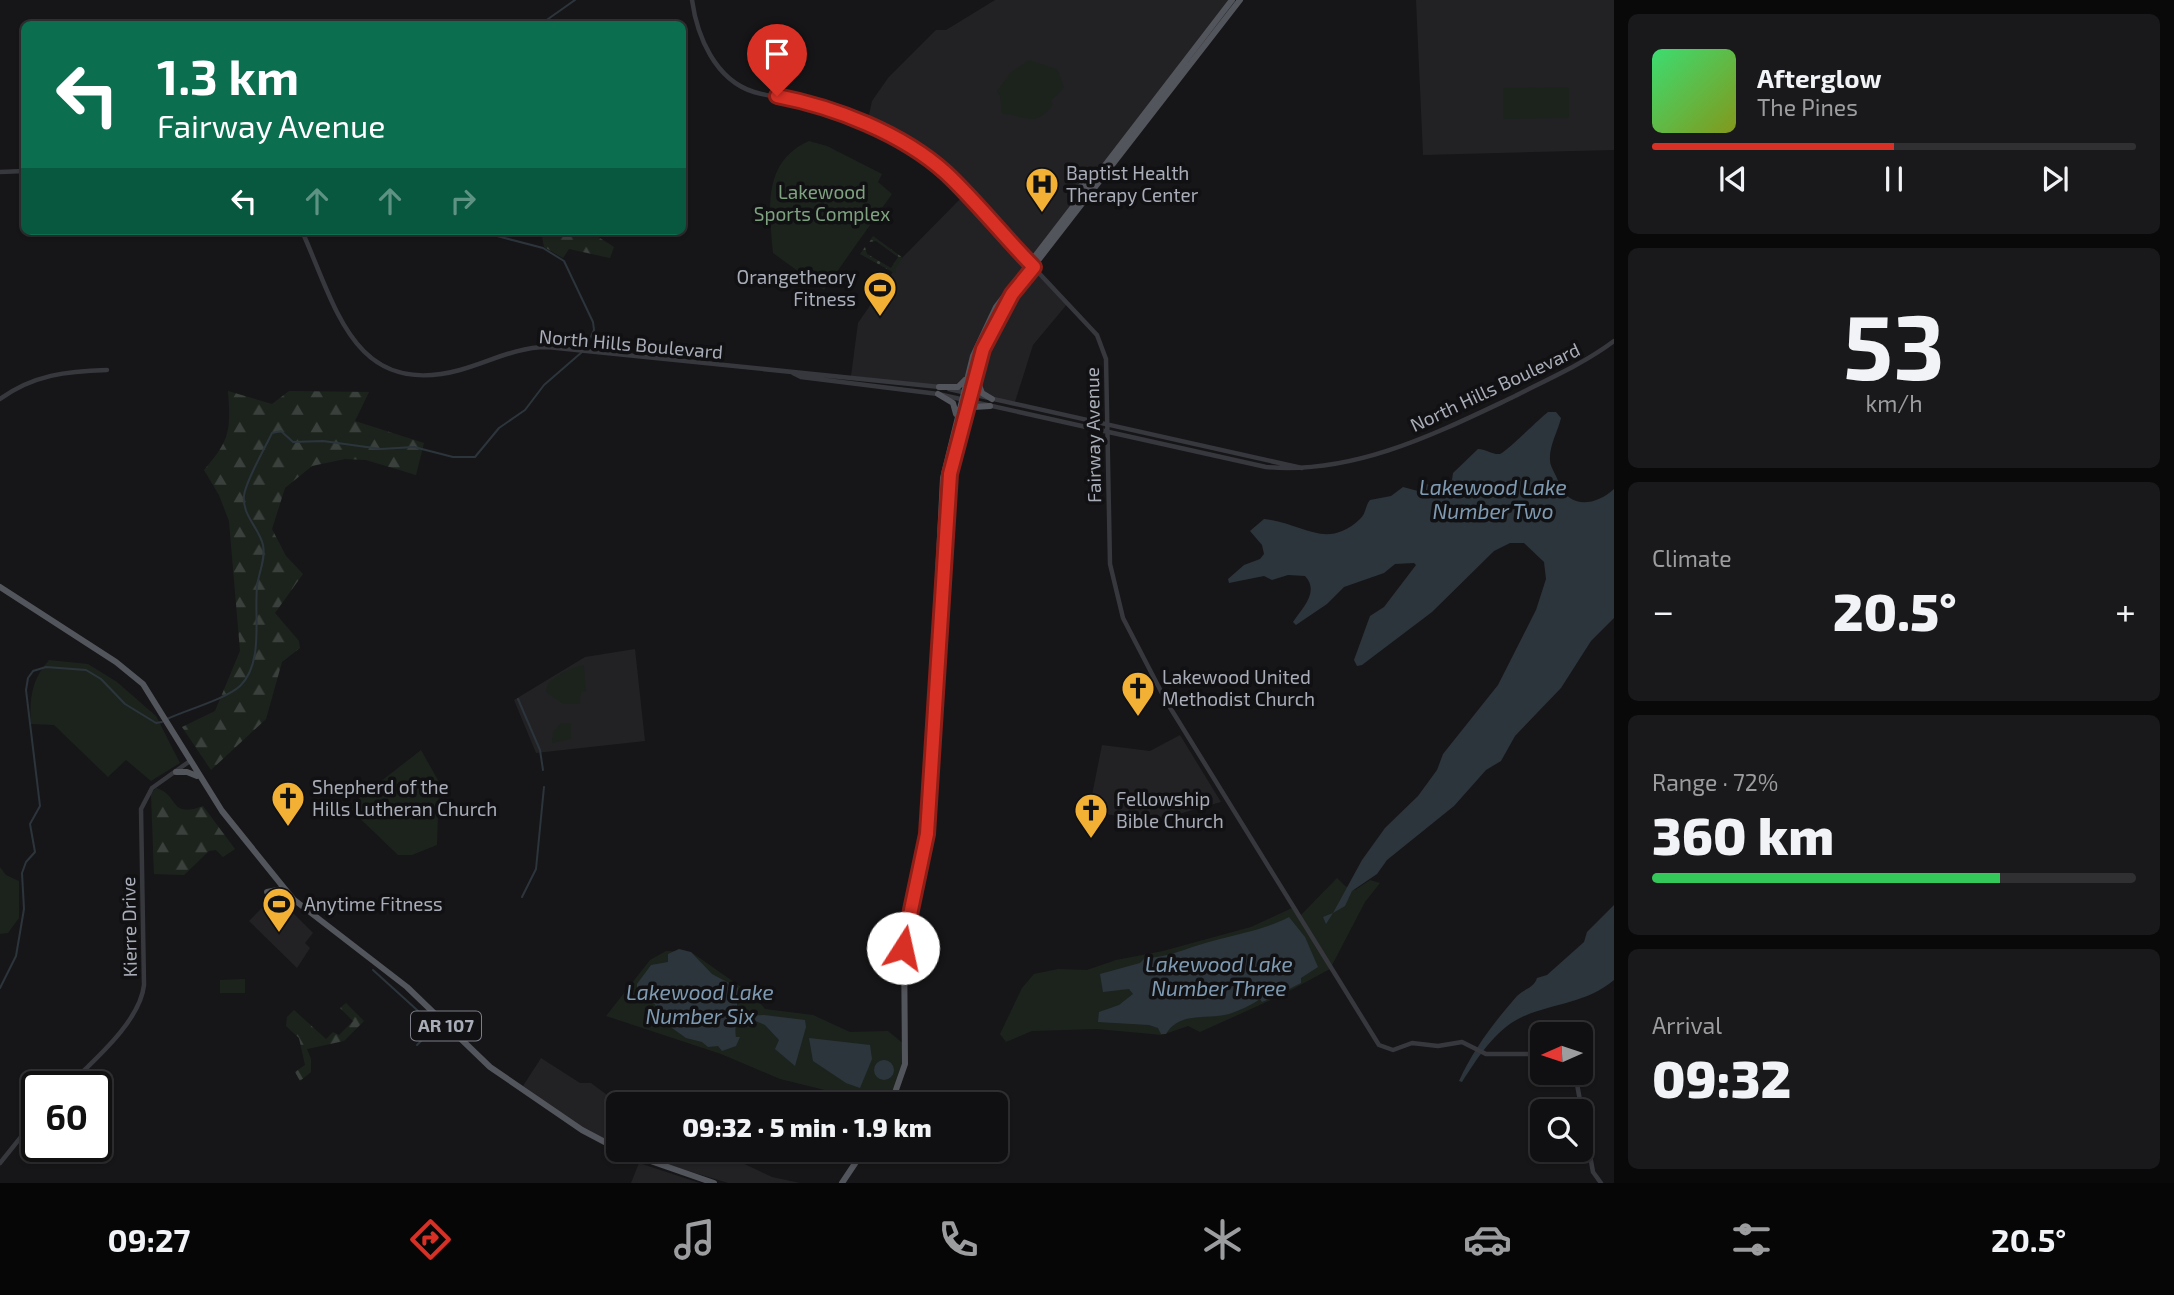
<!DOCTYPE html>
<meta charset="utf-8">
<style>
:root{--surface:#101012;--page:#19191b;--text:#f1f3f6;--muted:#9c9d9f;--line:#303032;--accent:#d93025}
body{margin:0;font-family:"Exo 2",sans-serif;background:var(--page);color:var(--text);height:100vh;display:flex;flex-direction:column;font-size:26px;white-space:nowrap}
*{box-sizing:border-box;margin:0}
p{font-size:23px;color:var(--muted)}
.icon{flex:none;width:38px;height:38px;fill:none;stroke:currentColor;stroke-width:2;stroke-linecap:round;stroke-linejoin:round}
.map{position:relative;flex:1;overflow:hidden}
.details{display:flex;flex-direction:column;gap:14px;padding:14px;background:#09090a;width:560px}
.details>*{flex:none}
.banner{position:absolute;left:21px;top:21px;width:665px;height:214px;border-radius:10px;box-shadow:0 2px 5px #0004,0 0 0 2px var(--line);background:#0b6e4f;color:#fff;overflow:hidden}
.needle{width:46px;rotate:267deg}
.tools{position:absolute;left:1530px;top:1022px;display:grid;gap:14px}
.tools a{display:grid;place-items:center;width:63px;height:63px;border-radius:10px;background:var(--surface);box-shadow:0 2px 5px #0004,0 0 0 2px var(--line);font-size:35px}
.speed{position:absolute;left:21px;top:1071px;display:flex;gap:14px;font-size:35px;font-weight:700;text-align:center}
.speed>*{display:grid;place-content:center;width:91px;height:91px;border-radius:50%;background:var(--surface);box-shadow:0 2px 5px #0004,0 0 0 2px var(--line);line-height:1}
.speed .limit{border:4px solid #111;border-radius:10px;background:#fff;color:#111}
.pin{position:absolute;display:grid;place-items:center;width:60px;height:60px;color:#fff;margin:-72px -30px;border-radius:50% 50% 50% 0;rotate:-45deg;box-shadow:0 0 7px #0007}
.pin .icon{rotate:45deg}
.me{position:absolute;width:77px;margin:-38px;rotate:10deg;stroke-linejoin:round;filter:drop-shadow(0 0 5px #0008)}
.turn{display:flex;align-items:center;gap:24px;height:147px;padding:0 21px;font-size:32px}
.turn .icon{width:91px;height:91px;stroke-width:2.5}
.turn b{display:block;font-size:49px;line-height:60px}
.lanes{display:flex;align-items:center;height:66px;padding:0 21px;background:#0003;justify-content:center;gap:35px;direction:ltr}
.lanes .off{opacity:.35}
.big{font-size:52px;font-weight:800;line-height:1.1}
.details .tile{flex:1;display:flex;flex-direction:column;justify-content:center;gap:10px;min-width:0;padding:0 24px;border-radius:10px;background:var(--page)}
.details .dial{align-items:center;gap:0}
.dial b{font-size:91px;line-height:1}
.song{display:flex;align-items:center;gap:21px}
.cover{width:84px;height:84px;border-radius:10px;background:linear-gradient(135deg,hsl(140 70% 55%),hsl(70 70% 35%))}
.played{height:7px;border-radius:4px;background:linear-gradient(90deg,var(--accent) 50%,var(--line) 50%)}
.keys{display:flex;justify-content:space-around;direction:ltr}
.heat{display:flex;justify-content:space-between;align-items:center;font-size:38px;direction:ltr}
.charge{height:10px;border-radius:5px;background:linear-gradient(90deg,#34c759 72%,var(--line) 0)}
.trip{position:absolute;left:606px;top:1092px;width:402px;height:70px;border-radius:10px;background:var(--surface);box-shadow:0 2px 5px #0004,0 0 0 2px var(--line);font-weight:800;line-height:70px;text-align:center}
.tab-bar{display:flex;height:112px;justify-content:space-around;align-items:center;background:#060607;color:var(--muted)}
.tab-bar .icon{width:49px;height:49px}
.tab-bar .selected{color:var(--accent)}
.tab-bar b{font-size:32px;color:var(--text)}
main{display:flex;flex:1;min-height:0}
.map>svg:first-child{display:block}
</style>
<main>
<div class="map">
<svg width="1614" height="1183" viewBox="0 0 1614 1183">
<defs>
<pattern id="grass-dots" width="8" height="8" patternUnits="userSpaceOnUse" patternTransform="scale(1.75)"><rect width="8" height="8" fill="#1c231d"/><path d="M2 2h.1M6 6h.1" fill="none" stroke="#3a403c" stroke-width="1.8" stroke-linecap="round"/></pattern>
<pattern id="forest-firs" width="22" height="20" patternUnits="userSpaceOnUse" patternTransform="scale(1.75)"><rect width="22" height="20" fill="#1c231d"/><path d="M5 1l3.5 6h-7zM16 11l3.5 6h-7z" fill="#3a403c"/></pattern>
</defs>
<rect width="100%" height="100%" fill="#161618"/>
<path fill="#222225" d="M995 0H1232L987 324 963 384 954 388 851 376 858 323 903 257 965 194 944 171 867 124 872 101 888 78 936 30H946Z
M1416 0H1614V150L1423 155Z
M1034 267 1068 303 1033 345 1014 405 992 399 979 388 976 381 983 349 1006 305Z
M635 649 645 741 536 753 514 700 585 657Z
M1180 735 1221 802 1161 819H1130L1089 810 1102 745 1150 751Z
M275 895 313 933 305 943 310 948 297 968 249 921Z
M541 1058 580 1083H591L619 1104 618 1149 594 1138 523 1086Z
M619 1150H735L734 1159 772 1177 800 1183H728Z
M639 1163 700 1183H631Z"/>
<path fill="url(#grass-dots)" d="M873 236 903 258 896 268V274L860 254 865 247 867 254 891 268 898 257 876 241 869 242Z"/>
<path fill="url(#forest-firs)" d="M541 231H589L614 247 610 258 569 249 563 258 544 247Z
M228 391 272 404 289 391 369 392 355 421 424 443 416 475 366 460 345 459 312 466 285 488 272 529 286 556 303 574 275 613 299 641 300 648 282 662 266 719 211 770 182 727 215 711 240 651 229 521 219 495 204 470C230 440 231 431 228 391Z
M156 788C180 795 168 819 203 806L235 849 223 857 216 850 209 851 184 875 154 874 151 794Z
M346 1003 364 1021 344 1041 307 1049 311 1059V1072L300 1081 295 1072 305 1065 299 1038 286 1026 287 1017 294 1010 326 1039 333 1032 339 1035 353 1021 340 1008Z"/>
<path fill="#1c231d" d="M1029 60 1057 69 1064 87 1051 101 1053 104C1035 130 1023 114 1002 114L1000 96 997 91 1011 72Z
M1569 87V118L1503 119V88Z
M809 141 827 146 882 174 878 182 892 194 824 290 773 253C769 209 762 162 809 141Z
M49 660 88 664 117 682 156 716 180 763 151 781 126 760 108 777 54 725 31 724C29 698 32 679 49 660Z
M584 665 586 691 581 692 580 704H563L546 692 548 683C558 675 570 667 584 665Z
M561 723H571V739L552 743 553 732Z
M421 750 439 782 437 845 412 855H398L348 807Z
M0 867 6 875 19 881V918L8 933 0 934Z
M1337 878 1345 886 1355 890 1370 880 1380 883 1365 902 1330 969 1280 996 1200 1032 1188 1026 1162 1035 1097 1029 1032 1031 1006 1042 1000 1034 1022 988 1034 974 1058 969 1087 970 1116 960 1163 951 1251 927 1294 907 1300 916Z
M666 951 691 952 754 996 765 1009 813 1015 850 1032 888 1031 905 1045 902 1078 887 1097 845 1095 780 1079 721 1054 606 1016 650 960Z
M245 979V993H220V980Z"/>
<path fill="#2c353c" d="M1548 412H1556L1561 418C1558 431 1549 446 1550 460 1550 467 1556 474 1558 481 1568 509 1594 507 1614 489V618L1591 641 1561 688 1515 736 1501 761 1486 770 1454 806 1387 860 1377 874 1352 891 1345 906 1333 913 1326 924 1323 917 1333 913 1362 860 1385 828 1418 796 1437 770 1443 754 1498 685 1536 610 1546 579 1544 562 1524 543H1510L1494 551 1432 612 1362 665 1357 666 1354 660 1370 616 1384 607 1416 565 1414 563 1395 564 1384 573 1344 587 1327 604 1296 625 1293 622C1302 608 1320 592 1305 576L1288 575 1272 580 1264 576 1229 583 1228 579 1244 565 1260 559 1264 554 1262 545 1250 531 1264 519C1303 523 1326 551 1360 519 1366 514 1365 506 1370 500L1391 496 1403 487 1418 491 1427 484 1432 487 1452 480 1453 473 1478 449C1485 449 1493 455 1500 454 1505 453 1540 418 1548 412Z
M1614 905V980C1586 1004 1551 1003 1520 1018 1495 1030 1476 1060 1462 1082L1459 1081C1473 1050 1494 1022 1517 996 1524 989 1534 988 1537 978L1547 975 1584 942 1587 932Z
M1289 917 1305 937 1318 967 1301 978V983L1289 989 1286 986 1278 995 1262 1002 1260 999C1252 1005 1238 1011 1229 1014 1206 1020 1180 1011 1166 1034H1161L1158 1028 1149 1025 1098 1022 1099 1012 1119 1005 1133 994 1129 989 1103 992 1100 974 1140 963 1145 958C1168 958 1186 948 1209 942 1237 934 1262 931 1289 917Z
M679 949 691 952 712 974 738 988C738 1000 734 1031 736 1037H740L736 1046 722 1051 718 1046 708 1047 702 1042 686 1038 665 1023 653 1001 637 992V984L651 965 668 962V954Z
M764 1015 805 1020 806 1027 795 1066 775 1049 779 1040 765 1025 743 1016Z
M809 1038 870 1045 872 1059 860 1088 846 1083 813 1061Z
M874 1070a10 10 0 1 1 20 0a10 10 0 1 1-20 0Z"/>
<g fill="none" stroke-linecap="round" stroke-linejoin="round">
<path stroke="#2c353c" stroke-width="2" d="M541 24 575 0
M478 231 543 248 564 261 593 322 594 330 586 348
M518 699 540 750 543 770
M167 719C186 710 226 699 240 686 264 663 254 617 257 587 258 574 266 560 263 545 259 528 242 515 244 496 245 482 265 448 272 433L281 431 293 442 323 441 381 449 414 447 453 457H475L499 428 525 410 544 385 582 352
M522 897 536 869 544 787
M373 970 438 1029
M0 988 16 956 24 909 22 873 26 862 35 852 30 824 40 806 26 690 28 678 33 671 46 667 86 670 101 679 125 704 156 723 162 722
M417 1045 431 1031 438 1030"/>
<path stroke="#37383d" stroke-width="4.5" d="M692 0C697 36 715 80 754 92 778 99 803 99 827 107 868 120 915 146 947 175L1097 335 1106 359 1110 564 1123 618 1166 701 1379 1045 1393 1050 1412 1043 1438 1046 1462 1042 1486 1054H1542
M0 172 24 171
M302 231C336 307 354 399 460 370 489 362 516 347 547 347L940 387
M793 373 801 377 938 394 1266 467C1353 475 1435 434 1511 398 1546 380 1582 365 1614 341
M949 389 1302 468
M0 399C33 375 67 371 107 370
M1575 1073 1593 1172 1601 1183
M67 1087C93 1061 140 1022 144 985L141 809 152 788 190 761
M0 1163 37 1117"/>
<path stroke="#53555c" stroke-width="6" d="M1071 189 1080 187 1095 174
M976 377 982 393 992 399
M939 387H958L965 380
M938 394 953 403 956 414
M966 416 974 407 990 406
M0 587 116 662 143 684 222 811 293 899 407 987 490 1067 582 1130 618 1149
M933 674 943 478 973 356 996 307 1232 0
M176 772H187L197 776
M267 892 283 889
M891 1104 905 1064 904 937 927 833 946 501C954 433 976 353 1012 294L1240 0
M619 1150 714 1183
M842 1183 864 1150"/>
</g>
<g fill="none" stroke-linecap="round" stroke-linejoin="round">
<defs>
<path id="route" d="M777 96C834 107 902 133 946 173 977 202 1004 237 1034 267L1012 294 983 349 950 474 927 834 903 948"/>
</defs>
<use href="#route" stroke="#8d1f18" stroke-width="18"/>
<use href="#route" stroke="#d93025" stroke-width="12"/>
</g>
<defs>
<symbol id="hospital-pin" viewBox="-11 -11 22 30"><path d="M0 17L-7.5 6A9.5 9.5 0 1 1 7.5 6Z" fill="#f2b134" stroke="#111113"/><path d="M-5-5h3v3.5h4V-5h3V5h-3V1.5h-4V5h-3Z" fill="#111"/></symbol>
<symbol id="stadium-pin" viewBox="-11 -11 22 30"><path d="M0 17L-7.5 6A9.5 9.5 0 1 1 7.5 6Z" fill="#f2b134" stroke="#111113"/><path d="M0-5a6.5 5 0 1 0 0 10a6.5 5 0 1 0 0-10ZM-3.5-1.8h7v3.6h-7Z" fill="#111"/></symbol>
<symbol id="church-pin" viewBox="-11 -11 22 30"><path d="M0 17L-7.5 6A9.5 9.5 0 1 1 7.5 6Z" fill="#f2b134" stroke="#111113"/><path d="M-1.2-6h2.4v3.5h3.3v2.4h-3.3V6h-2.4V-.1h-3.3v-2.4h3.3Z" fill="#111"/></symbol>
</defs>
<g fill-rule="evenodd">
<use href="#hospital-pin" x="1023" y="165" width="38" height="52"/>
<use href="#stadium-pin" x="861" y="269" width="38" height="52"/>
<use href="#church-pin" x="1119" y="669" width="38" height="52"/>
<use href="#church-pin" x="269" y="779" width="38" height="52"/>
<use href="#church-pin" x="1072" y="791" width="38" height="52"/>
<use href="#stadium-pin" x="260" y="885" width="38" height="52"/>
</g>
<g text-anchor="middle" stroke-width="7" stroke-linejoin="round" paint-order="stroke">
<rect fill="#111113" stroke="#7b7e86" stroke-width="2" x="411" y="1011.5" width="70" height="29" rx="5"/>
<g font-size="18" font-weight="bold" fill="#a8adb8">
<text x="446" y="1032">AR 107</text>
</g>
<g font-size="19" fill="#a8adb8" stroke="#111113" text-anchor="start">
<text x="1066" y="180">Baptist Health<tspan x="1066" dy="22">Therapy Center</tspan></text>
<text x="856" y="284" text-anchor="end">Orangetheory<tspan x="856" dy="22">Fitness</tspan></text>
<text x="1162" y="684">Lakewood United<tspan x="1162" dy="22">Methodist Church</tspan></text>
<text x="312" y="794">Shepherd of the<tspan x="312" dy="22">Hills Lutheran Church</tspan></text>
<text x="1116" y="806">Fellowship<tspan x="1116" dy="22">Bible Church</tspan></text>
<text x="304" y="911">Anytime Fitness</text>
</g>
<g font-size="19" fill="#7fa381" stroke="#111113">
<text x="822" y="199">Lakewood<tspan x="822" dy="22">Sports Complex</tspan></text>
</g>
<g font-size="19" fill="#a8adb8" stroke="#111113">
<text transform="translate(631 344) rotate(5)" y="7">North Hills Boulevard</text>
<text transform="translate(1495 387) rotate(-25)" y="7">North Hills Boulevard</text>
<text transform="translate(1093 435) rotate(-91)" y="7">Fairway Avenue</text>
<text transform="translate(129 927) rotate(-91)" y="7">Kierre Drive</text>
</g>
<g font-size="21" font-style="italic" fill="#7f9bb3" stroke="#111113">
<text x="1493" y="495">Lakewood Lake<tspan x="1493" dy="24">Number Two</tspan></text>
<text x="1219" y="972">Lakewood Lake<tspan x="1219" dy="24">Number Three</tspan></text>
<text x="700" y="1000">Lakewood Lake<tspan x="700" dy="24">Number Six</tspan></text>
</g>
</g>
</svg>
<div class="tools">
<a><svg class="needle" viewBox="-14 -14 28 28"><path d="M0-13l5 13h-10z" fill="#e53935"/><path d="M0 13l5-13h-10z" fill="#9c9d9f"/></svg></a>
<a><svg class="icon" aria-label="search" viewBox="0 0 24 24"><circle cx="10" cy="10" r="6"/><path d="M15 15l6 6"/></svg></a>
</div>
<div class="speed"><div class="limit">60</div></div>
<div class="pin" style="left:777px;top:96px;background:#d93025"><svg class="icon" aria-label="arrive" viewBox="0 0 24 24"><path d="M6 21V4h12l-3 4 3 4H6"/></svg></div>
<svg class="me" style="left:903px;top:948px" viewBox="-20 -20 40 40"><circle r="19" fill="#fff"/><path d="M0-13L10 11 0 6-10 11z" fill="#d93025"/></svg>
<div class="trip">09:32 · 5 min · 1.9 km</div>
<div class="banner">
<div class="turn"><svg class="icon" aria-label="left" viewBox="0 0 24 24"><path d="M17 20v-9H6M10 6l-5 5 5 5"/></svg><div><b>1.3 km</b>Fairway Avenue</div></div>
<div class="lanes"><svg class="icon" aria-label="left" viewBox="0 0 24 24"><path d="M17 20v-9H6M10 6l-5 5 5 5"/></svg><svg class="icon off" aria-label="ahead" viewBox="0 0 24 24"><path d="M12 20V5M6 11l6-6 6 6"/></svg><svg class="icon off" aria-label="ahead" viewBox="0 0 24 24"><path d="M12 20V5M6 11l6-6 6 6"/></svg><svg class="icon off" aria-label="right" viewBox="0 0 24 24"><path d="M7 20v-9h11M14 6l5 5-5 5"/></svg></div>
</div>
</div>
<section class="details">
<div class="tile">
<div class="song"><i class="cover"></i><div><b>Afterglow</b><p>The Pines</p></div></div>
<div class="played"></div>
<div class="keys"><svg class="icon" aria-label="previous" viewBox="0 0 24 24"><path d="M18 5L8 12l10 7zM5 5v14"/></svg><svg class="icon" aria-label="pause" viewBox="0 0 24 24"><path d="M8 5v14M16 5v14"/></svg><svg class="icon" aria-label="next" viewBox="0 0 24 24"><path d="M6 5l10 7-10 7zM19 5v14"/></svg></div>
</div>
<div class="tile dial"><b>53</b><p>km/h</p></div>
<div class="tile"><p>Climate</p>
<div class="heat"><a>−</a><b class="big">20.5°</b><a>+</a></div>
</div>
<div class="tile"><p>Range · 72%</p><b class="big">360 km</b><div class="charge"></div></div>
<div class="tile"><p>Arrival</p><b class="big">09:32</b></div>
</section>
</main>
<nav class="tab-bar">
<b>09:27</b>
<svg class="icon selected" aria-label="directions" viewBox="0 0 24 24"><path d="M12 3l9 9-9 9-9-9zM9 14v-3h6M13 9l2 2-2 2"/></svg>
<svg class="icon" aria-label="music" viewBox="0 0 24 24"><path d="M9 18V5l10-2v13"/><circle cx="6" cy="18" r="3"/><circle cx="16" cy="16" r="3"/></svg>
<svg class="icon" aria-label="phone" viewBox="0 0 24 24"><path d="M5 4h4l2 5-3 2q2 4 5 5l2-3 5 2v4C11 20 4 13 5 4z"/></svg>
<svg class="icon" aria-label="climate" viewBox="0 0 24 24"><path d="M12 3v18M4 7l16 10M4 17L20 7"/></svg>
<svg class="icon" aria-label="car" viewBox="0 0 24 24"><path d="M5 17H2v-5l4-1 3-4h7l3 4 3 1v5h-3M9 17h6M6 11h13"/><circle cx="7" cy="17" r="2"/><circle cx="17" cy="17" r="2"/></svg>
<svg class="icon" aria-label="filters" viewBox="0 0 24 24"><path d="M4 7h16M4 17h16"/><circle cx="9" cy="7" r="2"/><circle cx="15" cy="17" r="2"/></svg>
<b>20.5°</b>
</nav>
